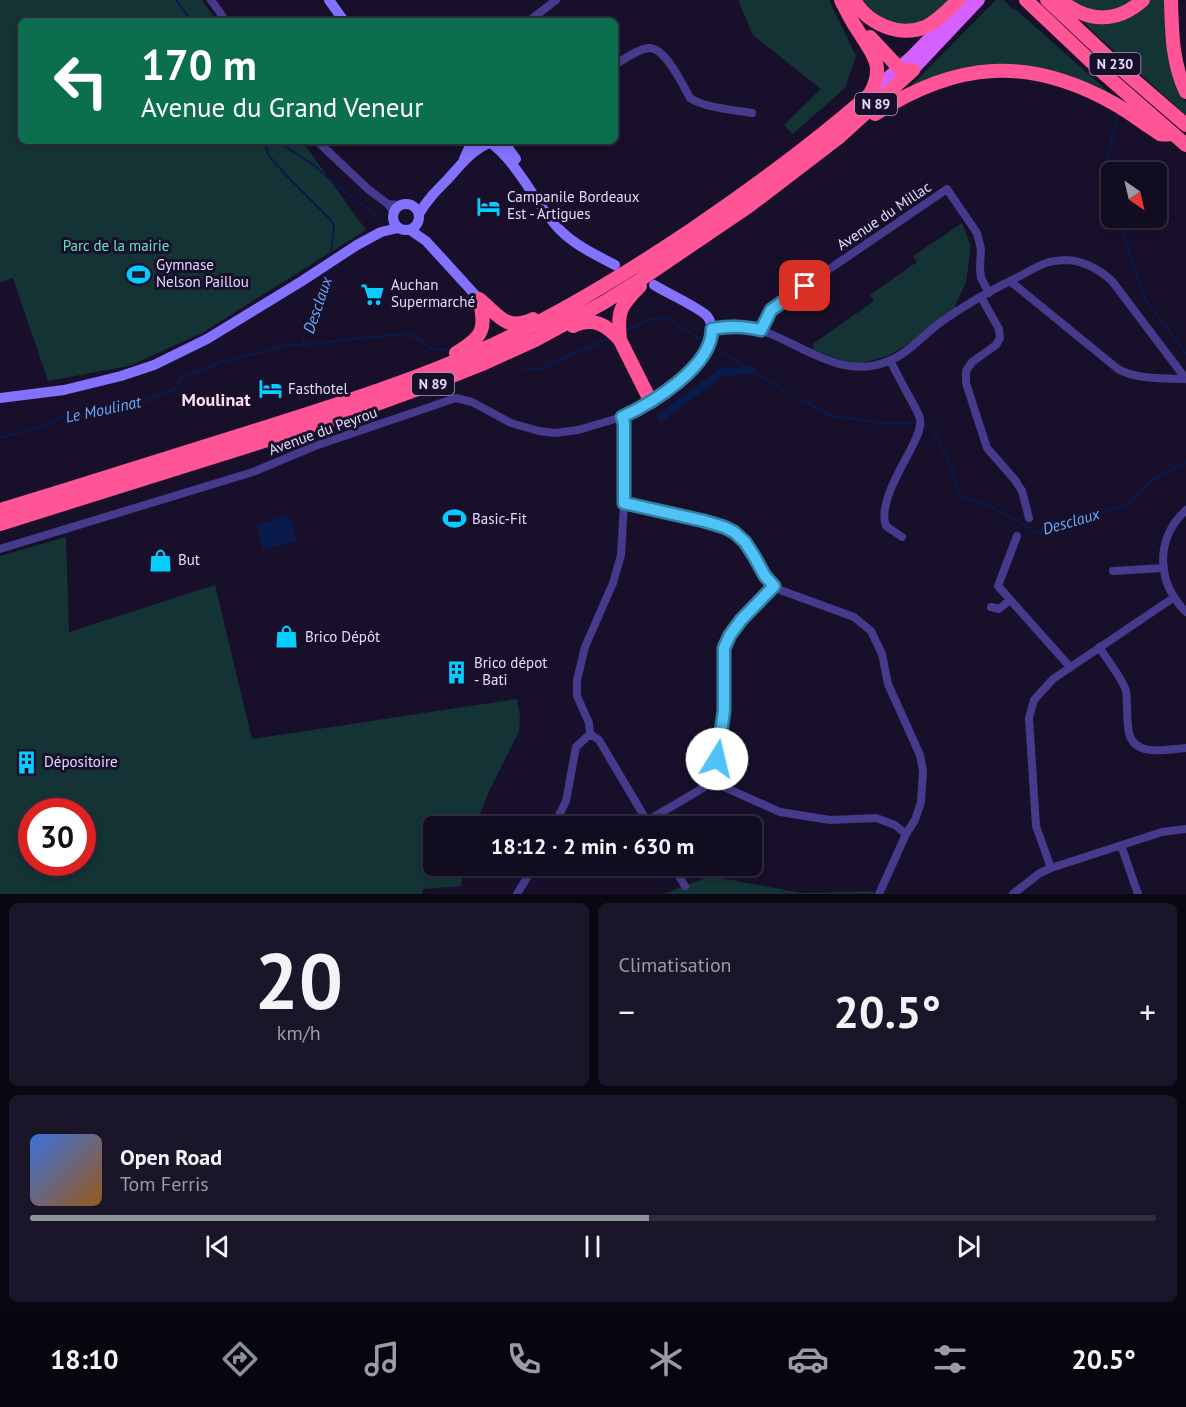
<!DOCTYPE html>
<html lang="fr">
<meta charset="utf-8">
<style>
:root{--surface:#120c20;--page:#1b1529;--text:#f1f3f6;--muted:#9c9ba5;--line:#312c3e;--accent:#8c9099}
body{margin:0;font-family:"PT Sans",sans-serif;background:var(--page);color:var(--text);height:100vh;display:flex;flex-direction:column;font-size:22px;white-space:nowrap}
*{box-sizing:border-box;margin:0}
p{font-size:20px;color:var(--muted)}
.icon{flex:none;width:33px;height:33px;fill:none;stroke:currentColor;stroke-width:2;stroke-linecap:round;stroke-linejoin:round}
.map{position:relative;height:894px;overflow:hidden}
.drawer{display:flex;flex-direction:column;gap:9px;padding:9px;background:#0a0712;flex:1}
.drawer>*{flex:none}
.hud{position:absolute;left:18px;top:18px;width:600px;height:126px;border-radius:9px;box-shadow:0 3px 9px #0003,0 0 0 2px var(--line);background:#0b6e4f;color:#fff;overflow:hidden}
.needle{width:39px;rotate:146deg}
.fabs{position:absolute;left:1101px;top:162px;display:grid;gap:12px}
.fabs a{display:grid;place-items:center;width:66px;height:66px;border-radius:9px;background:var(--surface);box-shadow:0 3px 9px #0003,0 0 0 2px var(--line);font-size:30px}
.speed{position:absolute;left:18px;top:798px;display:flex;gap:12px;font-size:30px;font-weight:700;text-align:center}
.speed>*{display:grid;place-content:center;width:78px;height:78px;border-radius:50%;background:var(--surface);box-shadow:0 3px 9px #0003,0 0 0 2px var(--line);line-height:1}
.speed .limit{border:9px solid #d22;background:#fff;color:#111}
.pin{position:absolute;display:grid;place-items:center;width:51px;height:51px;color:#fff;margin:-26px;border-radius:12px;box-shadow:0 3px 9px #0006}
.me{position:absolute;width:66px;margin:-33px;rotate:9deg;stroke-linejoin:round;filter:drop-shadow(0 0 4px #0008)}
.turn{display:flex;align-items:center;gap:21px;height:126px;padding:0 24px;font-size:27px}
.turn .icon{width:78px;height:78px;stroke-width:2.5}
.turn b{display:block;font-size:42px;line-height:51px}
.big{font-size:45px;font-weight:800;line-height:1.1}
.drawer .tile{flex:1;display:flex;flex-direction:column;justify-content:center;gap:9px;min-width:0;padding:0 21px;border-radius:9px;background:var(--page)}
.drawer .dial{align-items:center;gap:0}
.dial b{font-size:78px;line-height:1}
.song{display:flex;align-items:center;gap:18px}
.cover{width:72px;height:72px;border-radius:9px;background:linear-gradient(135deg,hsl(220 70% 55%),hsl(30 70% 35%))}
.played{height:6px;border-radius:3px;background:linear-gradient(90deg,var(--accent) 55%,var(--line) 55%)}
.keys{display:flex;justify-content:space-around;direction:ltr}
.heat{display:flex;justify-content:space-between;align-items:center;font-size:33px;direction:ltr}
.drawer .tiles{flex:1;display:grid;gap:9px;grid-template-columns:1fr 1fr}
.tile:last-child{grid-column:span 2}
.trip{position:absolute;left:423px;top:816px;width:339px;height:60px;border-radius:9px;background:var(--surface);box-shadow:0 3px 9px #0003,0 0 0 2px var(--line);font-weight:800;line-height:60px;text-align:center}
.menu{display:flex;height:96px;justify-content:space-around;align-items:center;background:#07050d;color:var(--muted)}
.menu .icon{width:42px;height:42px}
.menu .active{color:var(--accent)}
.menu b{font-size:27px;color:var(--text)}
.map>svg:first-child{display:block}
</style>
<div class="map">
<svg width="1186" height="894" viewBox="0 0 1186 894">
<rect width="100%" height="100%" fill="#18102b"/>
<path fill="#133335" fill-rule="evenodd" d="M0 0H202L217 21H21V141H302L366 230 202 333 129 366 48 381 13 278 0 282Z
M738 0H829L856 56 845 88 793 134 784 125 821 89 753 35Z
M859 0H951L927 19 922 20 915 27C885 24 881 21 859 0Z
M996 0H1004L1012 9 1014 8 1113 96 1020 69 907 90Z
M1066 0H1137L1132 5 1098 14Z
M1149 0H1167L1181 93 1186 102V115L1091 30 1079 17 1086 20Z
M962 223 971 247 966 282 954 309 913 341 888 356 859 364 844 361 814 350 813 344 874 301 870 295 917 262 913 256Z
M66 537 69 632 215 585 252 739 517 699 520 716 519 731 489 791 475 826H434V866H462L461 886 423 889 422 894H0V556ZM32 812H82V862H32Z
M710 876 801 893 875 891 873 894H664Z"/>
<path fill="#091b4b" d="M288 515 297 540 263 550 257 525Z"/>
<g fill="none" stroke-linecap="round" stroke-linejoin="round">
<path stroke="#091b4b" stroke-width="2" d="M176 0 191 21
M264 141 269 156 285 174 330 219 334 227 330 259
M277 141 315 166 335 184 377 216
M1112 198 1106 168 1117 116
M1118 218 1144 298 1186 354
M329 267C328 273 328 280 325 286 318 302 300 327 304 344H316L351 339 408 334 424 342 432 349 449 350
M626 330 651 319 668 318 702 340
M717 349 790 394
M521 368 539 369 607 339
M795 396 833 416 882 423H911L917 424
M922 426 932 428 953 470 959 492 965 499 989 505 1038 533 1130 504 1153 479 1186 462
M0 438 51 424 63 416H75L136 405 174 389 177 386 181 378 221 362 270 350 279 346 304 344"/>
<path stroke="#091b4b" stroke-width="8" d="M661 417 722 372 752 370"/>
<path stroke="#453a8b" stroke-width="8" d="M211 0 226 21
M529 21 556 0
M615 65C625 59 637 49 649 48 665 47 683 85 690 98 705 108 734 110 752 113
M317 141 369 190 388 204 394 212
M388 204 400 205
M1010 281 1118 369C1137 380 1164 378 1186 379
M981 297 999 329 1000 338 996 345 972 362 966 371V383L987 448 1015 480 1022 491 1029 518
M712 329C722 327 733 324 744 326 792 334 835 382 886 362 907 355 923 335 941 322 966 304 993 289 1020 276 1029 271 1039 265 1049 262 1055 261 1062 260 1067 260 1084 261 1100 270 1112 281L1186 379
M761 330 768 314 775 306 947 189 977 233 981 249 980 268 981 278 989 293
M890 361C897 373 903 386 910 398 913 404 918 411 920 419 922 429 915 440 911 449 901 468 878 505 886 526L902 537
M624 503C639 505 654 509 669 513 695 519 728 521 745 542 759 558 763 578 780 590L854 617 871 631 882 654 888 684 920 755 923 771 921 802 915 820 906 834 879 894
M1186 510C1154 540 1157 583 1186 612
M1017 536 998 586 1070 667
M0 549 253 472 315 446 456 398 472 402 511 423 539 431 555 433 578 430 622 417 651 402
M1113 571 1164 568
M991 607 999 609 1010 600
M1099 647C1106 658 1124 681 1126 691 1128 705 1126 720 1129 733 1135 758 1168 749 1186 748
M590 734 599 740 650 826
M713 782 724 711 725 648 730 635 741 620 774 586
M647 821 713 782 780 812 830 820 876 818 895 825 906 834
M554 826 566 801 576 747 590 734 589 723 577 696V680L585 647 613 583 621 555 624 503V423L622 417
M1121 845 1138 894
M673 866 685 886
M1051 868 1036 826 1029 718 1034 700 1053 679 1173 598
M517 894 534 866
M1013 894 1040 873 1051 868 1162 832 1186 829"/>
<path stroke="#8371ff" stroke-width="10" d="M329 0 344 21
M503 141 516 159
M491 143C519 164 536 205 560 230 576 246 596 255 615 265
M464 159 472 141
M393 217a13 13 0 1 1 26 0a13 13 0 1 1-26 0Z
M419 214C427 200 436 191 447 180 459 167 470 152 487 144
M410 230 426 241 479 299
M0 398 64 390 121 376 154 365 207 339 302 281 357 245 381 232 398 228
M651 402C672 388 730 347 707 316 700 308 665 292 654 285"/>
<path stroke="#d461ff" stroke-width="12" d="M913 70 979 0
M870 93 912 56 966 0"/>
<path stroke="#ff5596" stroke-width="14" d="M854 0C867 23 899 38 925 27 938 21 948 10 958 0
M1026 0 1101 71 1186 145
M1047 0 1112 61 1186 125
M1060 0C1087 22 1116 24 1143 0
M1171 0C1172 32 1172 63 1186 92
M870 37 899 68 903 70H913
M875 114C957 61 1028 56 1113 103 1126 110 1137 118 1148 126 1152 128 1156 132 1160 134 1163 135 1169 134 1173 134
M479 299C498 314 505 332 533 319
M573 326C593 317 606 324 620 340L651 402
M620 340C617 311 620 306 640 286
M456 353C483 337 487 329 479 299
M0 510C86 484 172 457 257 430 336 405 416 380 492 345 562 313 627 273 691 230 753 188 813 144 870 94 886 65 872 54 857 29 851 20 846 10 841 0
M0 524 347 415 437 382 482 364 535 340 603 303 637 282 749 206 838 138 913 70"/>
</g>
<g fill="none" stroke-linecap="round" stroke-linejoin="round">
<defs>
<path id="route" d="M717 759 724 711V648L730 635 741 620 774 586 765 576 754 556 745 542 734 532 724 527 704 521 624 503V423L622 417C652 403 712 367 712 329 731 326 742 326 761 330L771 310 805 286"/>
</defs>
<use href="#route" stroke="#337fa1" stroke-width="15"/>
<use href="#route" stroke="#4fc3f7" stroke-width="10"/>
</g>
<defs>
<symbol id="hotel-bare" viewBox="-9 -9 18 18"><path d="M-6-4.5h1.5V1H6V5H4.5V3h-9V5H-6ZM-4 0a1.8 1.8 0 1 1 3.6 0ZM.5 0V-2.5h3Q6-2.5 6 0Z" fill="#06cdff" stroke="#18102b" stroke-width="2.5" paint-order="stroke"/></symbol>
<symbol id="stadium-bare" viewBox="-9 -9 18 18"><path d="M0-5a6.5 5 0 1 0 0 10a6.5 5 0 1 0 0-10ZM-3.5-1.8h7v3.6h-7Z" fill="#06cdff" stroke="#18102b" stroke-width="2.5" paint-order="stroke"/></symbol>
<symbol id="supermarket-bare" viewBox="-9 -9 18 18"><path d="M-6-5.5h2.5l.6 2H6L4.5 2H-2.5L-4.4-4H-6ZM-1.5 3.2a1.3 1.3 0 1 0 .1 0ZM3 3.2a1.3 1.3 0 1 0 .1 0Z" fill="#06cdff" stroke="#18102b" stroke-width="2.5" paint-order="stroke"/></symbol>
<symbol id="shop-bare" viewBox="-9 -9 18 18"><path d="M-5-2.5h2.3a2.7 3.5 0 0 1 5.4 0H5L5.5 6h-11ZM-1.5-2.5h3a1.5 2.3 0 0 0-3 0Z" fill="#06cdff" stroke="#18102b" stroke-width="2.5" paint-order="stroke"/></symbol>
<symbol id="building-bare" viewBox="-9 -9 18 18"><path d="M-4-6H4V6H1V3H-1V6H-4ZM-2.5-4.3h1.7v1.8h-1.7ZM.8-4.3h1.7v1.8H.8ZM-2.5-1h1.7V.8h-1.7ZM.8-1h1.7V.8H.8Z" fill="#06cdff" stroke="#18102b" stroke-width="2.5" paint-order="stroke"/></symbol>
</defs>
<g fill-rule="evenodd">
<use href="#hotel-bare" x="472" y="190" width="33" height="33"/>
<use href="#stadium-bare" x="122" y="258" width="33" height="33"/>
<use href="#supermarket-bare" x="356" y="278" width="33" height="33"/>
<use href="#hotel-bare" x="254" y="372" width="33" height="33"/>
<use href="#stadium-bare" x="438" y="502" width="33" height="33"/>
<use href="#shop-bare" x="144" y="544" width="33" height="33"/>
<use href="#shop-bare" x="270" y="620" width="33" height="33"/>
<use href="#building-bare" x="440" y="656" width="33" height="33"/>
<use href="#building-bare" x="10" y="746" width="33" height="33"/>
</g>
<g text-anchor="middle" stroke-width="6" stroke-linejoin="round" paint-order="stroke">
<g fill="#18102b" stroke="#a59dbf" stroke-width="1.5">
<rect x="1089.5" y="53" width="51" height="22" rx="4.5"/>
<rect x="855" y="93" width="42" height="22" rx="4.5"/>
<rect x="412" y="373" width="42" height="22" rx="4.5"/>
</g>
<g font-size="14" font-weight="bold" fill="#e2daff">
<text x="1115" y="69">N 230</text>
<text x="876" y="109">N 89</text>
<text x="433" y="389">N 89</text>
</g>
<g font-size="15" fill="#e2daff" stroke="#18102b" text-anchor="start">
<text x="507" y="202">Campanile Bordeaux<tspan x="507" dy="17">Est - Artigues</tspan></text>
<text x="156" y="270">Gymnase<tspan x="156" dy="17">Nelson Paillou</tspan></text>
<text x="391" y="290">Auchan<tspan x="391" dy="17">Supermarché</tspan></text>
<text x="288" y="394">Fasthotel</text>
<text x="472" y="524">Basic-Fit</text>
<text x="178" y="565">But</text>
<text x="305" y="642">Brico Dépôt</text>
<text x="474" y="668">Brico dépot<tspan x="474" dy="17">- Bati</tspan></text>
<text x="44" y="767">Dépositoire</text>
</g>
<g font-size="15" fill="#e2daff" stroke="#18102b">
<text transform="translate(884 216) rotate(-34)" y="5">Avenue du Millac</text>
<text transform="translate(323 431) rotate(-20)" y="5">Avenue du Peyrou</text>
</g>
<g font-size="15" fill="#62e4d0" stroke="#18102b">
<text x="116" y="251">Parc de la mairie</text>
</g>
<g font-size="16" font-style="italic" fill="#68aaff" stroke="#18102b">
<text transform="translate(317 305) rotate(-71)" y="6">Desclaux</text>
<text transform="translate(103 409) rotate(-12)" y="6">Le Moulinat</text>
<text transform="translate(1071 521) rotate(-16)" y="6">Desclaux</text>
</g>
<g font-size="18" font-weight="bold" fill="#ffdcef" stroke="#18102b">
<text x="216" y="406">Moulinat</text>
</g>
</g>
</svg>
<div class="fabs">
<a><svg class="needle" viewBox="-14 -14 28 28"><path d="M0-13l5 13h-10z" fill="#e53935"/><path d="M0 13l5-13h-10z" fill="#9c9ba5"/></svg></a>
</div>
<div class="speed"><div class="limit">30</div></div>
<div class="pin" style="left:805px;top:286px;background:#d93025"><svg class="icon" aria-label="arrive" viewBox="0 0 24 24"><path d="M6 21V4h12l-3 4 3 4H6"/></svg></div>
<svg class="me" style="left:717px;top:759px" viewBox="-20 -20 40 40"><circle r="19" fill="#fff"/><path d="M0-13L10 11 0 6-10 11z" fill="#4fc3f7"/></svg>
<div class="trip">18:12 · 2 min · 630 m</div>
<div class="hud">
<div class="turn"><svg class="icon" aria-label="left" viewBox="0 0 24 24"><path d="M17 20v-9H6M10 6l-5 5 5 5"/></svg><div><b>170 m</b>Avenue du Grand Veneur</div></div>
</div>
</div>
<section class="drawer">
<div class="tiles">
<div class="tile dial"><b>20</b><p>km/h</p></div>
<div class="tile"><p>Climatisation</p>
<div class="heat"><a>−</a><b class="big">20.5°</b><a>+</a></div>
</div>
<div class="tile">
<div class="song"><i class="cover"></i><div><b>Open Road</b><p>Tom Ferris</p></div></div>
<div class="played"></div>
<div class="keys"><svg class="icon" aria-label="previous" viewBox="0 0 24 24"><path d="M18 5L8 12l10 7zM5 5v14"/></svg><svg class="icon" aria-label="pause" viewBox="0 0 24 24"><path d="M8 5v14M16 5v14"/></svg><svg class="icon" aria-label="next" viewBox="0 0 24 24"><path d="M6 5l10 7-10 7zM19 5v14"/></svg></div>
</div>
</div>
</section>
<nav class="menu">
<b>18:10</b>
<svg class="icon active" aria-label="directions" viewBox="0 0 24 24"><path d="M12 3l9 9-9 9-9-9zM9 14v-3h6M13 9l2 2-2 2"/></svg>
<svg class="icon" aria-label="music" viewBox="0 0 24 24"><path d="M9 18V5l10-2v13"/><circle cx="6" cy="18" r="3"/><circle cx="16" cy="16" r="3"/></svg>
<svg class="icon" aria-label="phone" viewBox="0 0 24 24"><path d="M5 4h4l2 5-3 2q2 4 5 5l2-3 5 2v4C11 20 4 13 5 4z"/></svg>
<svg class="icon" aria-label="climate" viewBox="0 0 24 24"><path d="M12 3v18M4 7l16 10M4 17L20 7"/></svg>
<svg class="icon" aria-label="car" viewBox="0 0 24 24"><path d="M5 17H2v-5l4-1 3-4h7l3 4 3 1v5h-3M9 17h6M6 11h13"/><circle cx="7" cy="17" r="2"/><circle cx="17" cy="17" r="2"/></svg>
<svg class="icon" aria-label="filters" viewBox="0 0 24 24"><path d="M4 7h16M4 17h16"/><circle cx="9" cy="7" r="2"/><circle cx="15" cy="17" r="2"/></svg>
<b>20.5°</b>
</nav>
